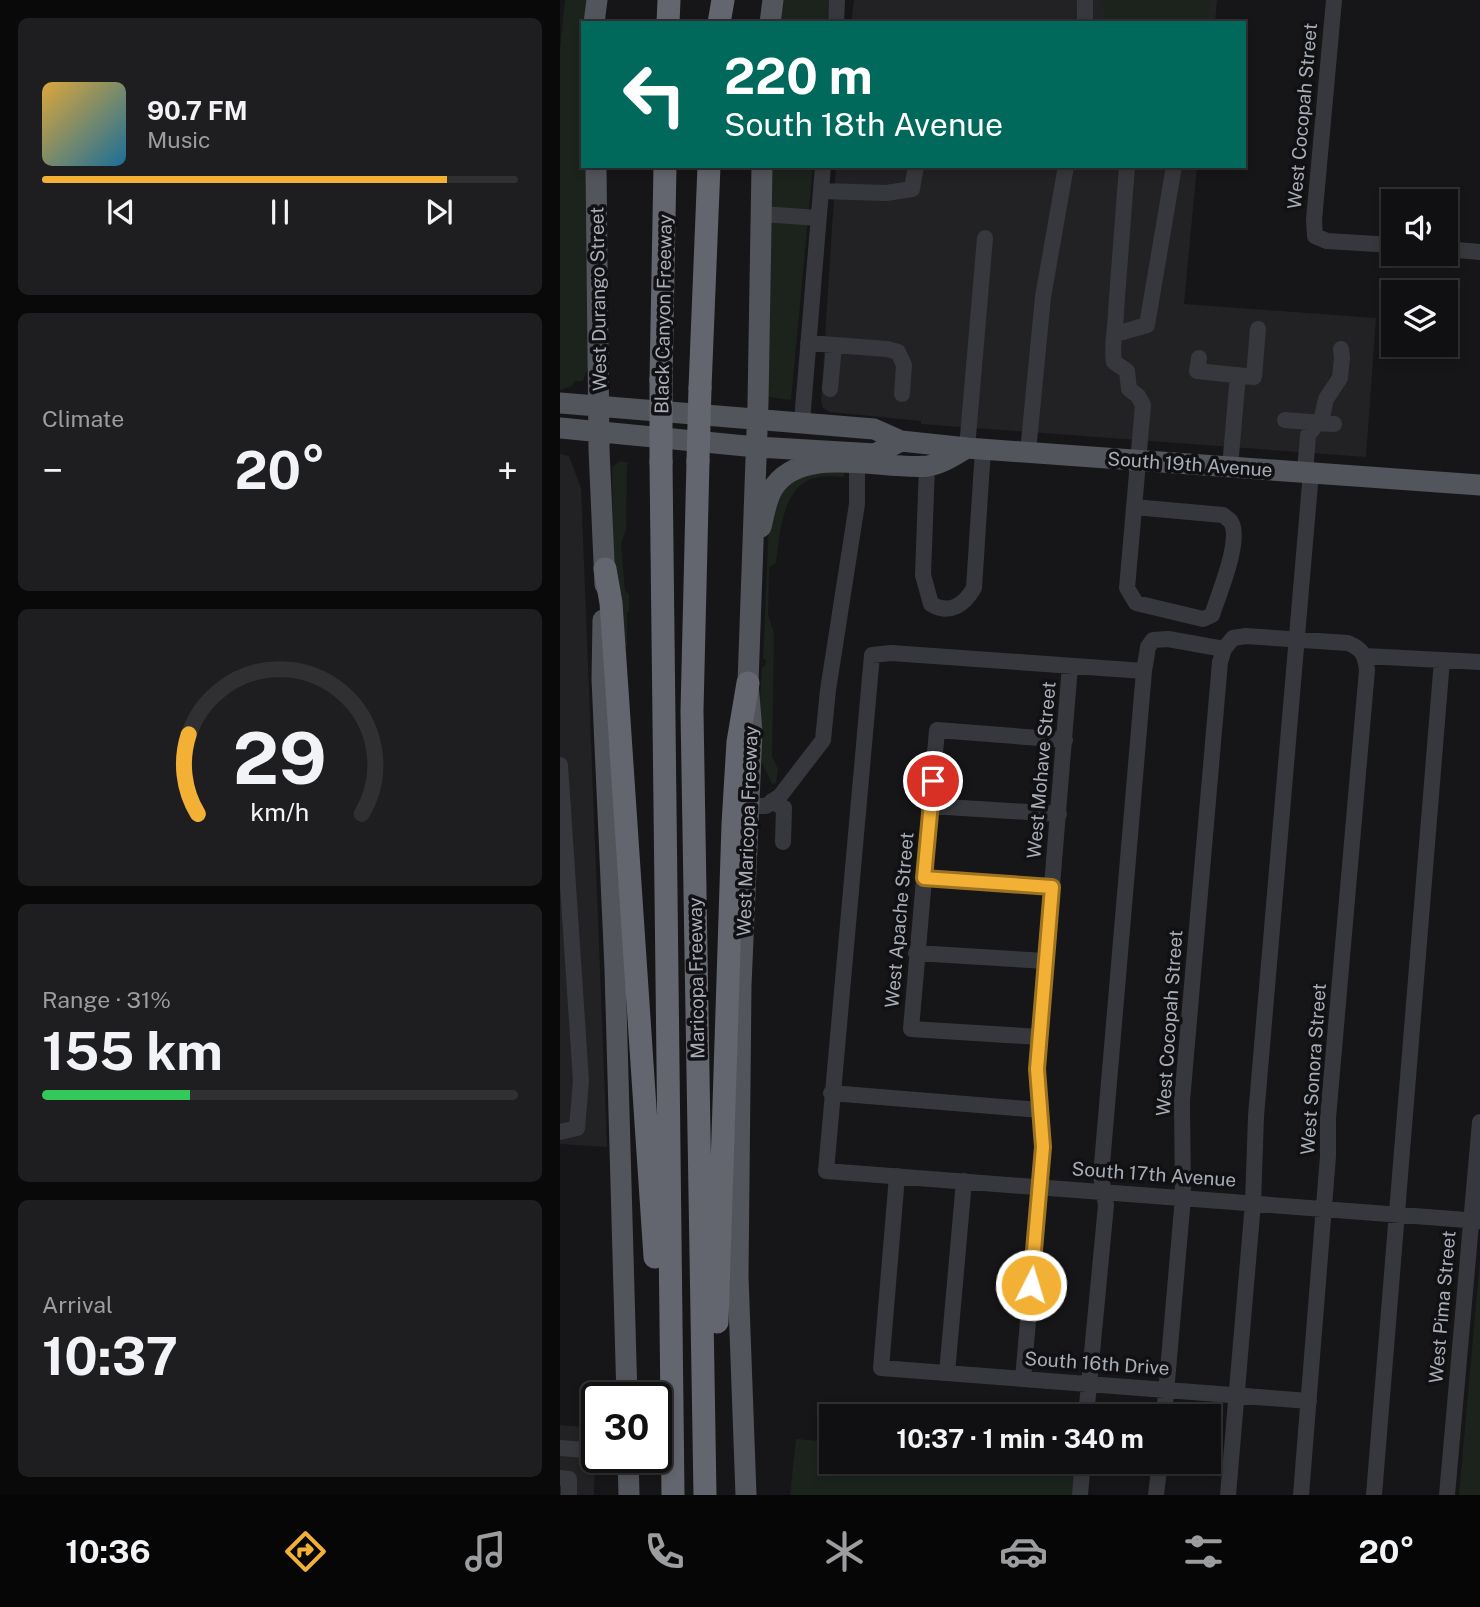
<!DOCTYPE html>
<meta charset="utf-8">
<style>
:root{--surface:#101012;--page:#1e1e20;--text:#f1f3f6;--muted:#9c9d9f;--line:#303032;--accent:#f2b134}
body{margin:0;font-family:"Public Sans",sans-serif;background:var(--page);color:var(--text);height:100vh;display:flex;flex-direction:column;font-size:26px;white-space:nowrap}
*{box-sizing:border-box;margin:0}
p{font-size:23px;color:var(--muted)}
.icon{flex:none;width:38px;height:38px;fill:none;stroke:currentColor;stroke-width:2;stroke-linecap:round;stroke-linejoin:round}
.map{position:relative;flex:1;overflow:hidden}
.details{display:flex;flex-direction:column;gap:18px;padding:18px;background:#09090a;width:560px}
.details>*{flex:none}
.top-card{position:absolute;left:21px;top:21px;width:665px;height:147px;border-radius:0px;box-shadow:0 4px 10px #0003,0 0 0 2px var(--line);background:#00695c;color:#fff;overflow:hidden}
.controls{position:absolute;left:821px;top:189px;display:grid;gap:14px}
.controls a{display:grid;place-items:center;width:77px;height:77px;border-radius:0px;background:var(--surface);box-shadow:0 4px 10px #0003,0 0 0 2px var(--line);font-size:35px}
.speed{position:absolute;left:21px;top:1382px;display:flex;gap:14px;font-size:35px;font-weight:700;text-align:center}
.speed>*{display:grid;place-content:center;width:91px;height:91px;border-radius:50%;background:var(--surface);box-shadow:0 4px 10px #0003,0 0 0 2px var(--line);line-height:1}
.speed .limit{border:4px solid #111;border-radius:10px;background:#fff;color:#111}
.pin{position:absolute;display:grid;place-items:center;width:60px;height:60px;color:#fff;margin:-30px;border:4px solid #fff;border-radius:50%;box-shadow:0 2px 7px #0007}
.me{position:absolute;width:77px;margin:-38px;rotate:5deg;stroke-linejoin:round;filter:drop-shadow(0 0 5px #0008)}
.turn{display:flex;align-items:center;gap:24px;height:147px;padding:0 28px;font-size:32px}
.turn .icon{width:91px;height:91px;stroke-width:2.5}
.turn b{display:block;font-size:49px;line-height:60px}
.big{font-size:52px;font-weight:700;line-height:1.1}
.details .card{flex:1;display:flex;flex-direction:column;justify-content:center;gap:10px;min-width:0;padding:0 24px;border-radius:10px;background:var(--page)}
.details .dial{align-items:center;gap:0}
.dial svg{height:182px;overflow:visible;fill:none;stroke:var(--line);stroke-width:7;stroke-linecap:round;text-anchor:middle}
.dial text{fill:var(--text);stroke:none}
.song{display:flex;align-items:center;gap:21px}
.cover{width:84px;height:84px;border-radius:10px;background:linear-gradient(135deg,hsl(40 70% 55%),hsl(200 70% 35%))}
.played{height:7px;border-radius:4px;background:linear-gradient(90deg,var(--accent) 85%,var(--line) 85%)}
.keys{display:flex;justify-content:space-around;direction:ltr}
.heat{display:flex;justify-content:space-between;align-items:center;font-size:38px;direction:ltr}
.charge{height:10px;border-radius:5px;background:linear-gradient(90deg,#34c759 31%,var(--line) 0)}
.trip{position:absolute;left:259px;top:1404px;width:402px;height:70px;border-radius:0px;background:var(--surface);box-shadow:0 4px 10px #0003,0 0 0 2px var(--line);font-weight:700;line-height:70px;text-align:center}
.tab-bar{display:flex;height:112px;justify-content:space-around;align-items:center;background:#060607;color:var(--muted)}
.tab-bar .icon{width:49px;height:49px}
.tab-bar .selected{color:var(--accent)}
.tab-bar b{font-size:32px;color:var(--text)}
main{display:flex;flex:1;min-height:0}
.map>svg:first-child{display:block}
</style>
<main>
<section class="details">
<div class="card">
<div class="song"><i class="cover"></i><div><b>90.7 FM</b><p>Music</p></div></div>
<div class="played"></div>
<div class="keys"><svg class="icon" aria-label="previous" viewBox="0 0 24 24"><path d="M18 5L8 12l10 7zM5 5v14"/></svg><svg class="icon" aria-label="pause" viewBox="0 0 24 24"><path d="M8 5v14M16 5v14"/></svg><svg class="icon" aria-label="next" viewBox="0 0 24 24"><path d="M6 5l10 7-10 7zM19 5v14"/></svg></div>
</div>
<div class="card"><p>Climate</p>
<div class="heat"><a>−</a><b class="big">20°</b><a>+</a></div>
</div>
<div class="card dial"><svg viewBox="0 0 100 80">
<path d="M14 69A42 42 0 1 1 86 69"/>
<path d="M14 69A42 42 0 0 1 10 34" stroke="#f2b134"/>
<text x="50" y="56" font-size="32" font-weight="700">29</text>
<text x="50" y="72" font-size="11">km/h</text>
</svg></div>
<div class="card"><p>Range · 31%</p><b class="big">155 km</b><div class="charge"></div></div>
<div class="card"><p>Arrival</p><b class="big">10:37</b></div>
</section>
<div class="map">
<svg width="920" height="1495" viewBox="0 0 920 1495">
<rect width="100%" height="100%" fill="#161618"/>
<path fill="#222225" d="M294 0H657L655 23H291Z
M276 166H637L624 304 816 318 806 457 361 424V421L270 412 263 408 261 400Z
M0 454 9 456 21 488 47 1147 0 1144Z
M0 1425 36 1428 34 1495H0Z"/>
<path fill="#1c231d" d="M5 0H29L27 23H23V166H26L28 366 23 381H15L12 386 0 390V49Z
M223 0H269L267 23H220Z
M540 0H650L648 23H547Z
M212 166H253L231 400 208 397Z
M60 461 69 463 67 466 66 530 61 544 65 591 69 594V612H67V646H60L53 552 52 467Z
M284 470V477C276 477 269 476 261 477 222 480 220 534 216 563L209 567 208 615 214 633 212 756 218 769 216 783 212 784 197 751 202 667 205 666 206 660 203 659 209 522 226 483 256 471Z
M920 1260V1495H899Z
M236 1439 271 1442V1461H519L516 1495H230Z"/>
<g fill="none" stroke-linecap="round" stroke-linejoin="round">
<path stroke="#37383d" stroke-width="16" d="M774 0 754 220 755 236 767 241 833 245
M276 23 277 0
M525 23V0
M567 166 556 311C556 329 551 345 554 362L567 371 569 389 578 396 583 405 567 588 576 603 643 619 652 615C658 596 682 540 671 522 671 521 664 516 663 515L574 507
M261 191 326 193 352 189 356 166
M201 214 258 218
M886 249 920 252
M556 334 587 325 614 166
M248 343 327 349 338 352 344 365 342 394
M639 358 637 371 694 377 698 329
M270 389 274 345
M725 420 774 424
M242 421 263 166
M407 448 425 238
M468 452 483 297 506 166
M367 466 363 575 371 604C390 615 404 605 414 588L423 449
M670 467 678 375
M745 472 748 435 762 417 766 399 780 378 782 358 781 349
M805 656 920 662
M584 671 331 653 312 655 266 1171 920 1221
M0 765 21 1081 17 1128 0 1132
M212 801 224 808 223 842
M189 806H206L220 796 263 740 268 690 297 504V462
M370 806 499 814
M364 878 492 887
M356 953 486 961
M480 1037 351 1029 377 730 505 740
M271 1093 480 1110
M337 1176 321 1368 749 1401
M387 1373 404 1181
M463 1379 483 1147 477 1069 510 666
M526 1416 546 1205 541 1176 584 671 588 647 593 640 608 639 664 649
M604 1416 623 1197 622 1101 660 662 664 649 673 638 686 636 788 643C802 649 805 654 807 670L768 1118V1156L741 1495
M0 1448 37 1451
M0 1478 9 1479V1495
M520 1495 523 1461
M596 1495 600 1461
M668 1495 693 1203 696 1116 751 472
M814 1495 882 660
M887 1495 920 1122"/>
<path stroke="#53555c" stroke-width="21" d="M34 23 37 0
M210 23 213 0
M36 166 39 449 45 585
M0 403 314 429 341 441 407 448 920 485
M0 428 196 447 315 454 341 441
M201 527C204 515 206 501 212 490 239 442 325 471 368 466 382 464 395 455 407 448
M43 620 42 679 55 969 67 1398
M68 1458 69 1495
M186 1495 178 1277 181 985 192 732 188 683 198 403 202 166"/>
<path stroke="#63666e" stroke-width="23" d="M108 23 109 0
M159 23 163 0
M101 380 105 166
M140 388 149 166
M138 461 132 711 145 1495
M101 462 113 1495
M45 569 51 603 57 690 95 1257
M157 1322 173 824 178 742 188 683"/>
<path stroke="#63666e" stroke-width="23" d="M101 380V462
M138 461 140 388"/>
</g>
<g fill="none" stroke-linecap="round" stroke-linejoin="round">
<defs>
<path id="route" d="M373 781 364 878 492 887 477 1069 483 1147 471 1285"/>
</defs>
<use href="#route" stroke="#9d7322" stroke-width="18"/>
<use href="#route" stroke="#f2b134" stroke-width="12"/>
</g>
<g text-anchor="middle" stroke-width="7" stroke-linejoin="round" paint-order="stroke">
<g font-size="19" fill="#a8adb8" stroke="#111113">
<text transform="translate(742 116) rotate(-85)" y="7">West Cocopah Street</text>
<text transform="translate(38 299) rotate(-91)" y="7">West Durango Street</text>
<text transform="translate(103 314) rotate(-89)" y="7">Black Canyon Freeway</text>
<text transform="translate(630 464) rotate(4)" y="7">South 19th Avenue</text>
<text transform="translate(481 770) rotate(-85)" y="7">West Mohave Street</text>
<text transform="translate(187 831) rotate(-88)" y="7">West Maricopa Freeway</text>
<text transform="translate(339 920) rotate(-85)" y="7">West Apache Street</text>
<text transform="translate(136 978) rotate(-91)" y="7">Maricopa Freeway</text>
<text transform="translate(609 1023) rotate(-86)" y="7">West Cocopah Street</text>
<text transform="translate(753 1069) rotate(-86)" y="7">West Sonora Street</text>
<text transform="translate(594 1174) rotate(4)" y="7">South 17th Avenue</text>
<text transform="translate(882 1307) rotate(-85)" y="7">West Pima Street</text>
<text transform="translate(537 1363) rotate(4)" y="7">South 16th Drive</text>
</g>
</g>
</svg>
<div class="controls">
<a><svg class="icon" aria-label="sound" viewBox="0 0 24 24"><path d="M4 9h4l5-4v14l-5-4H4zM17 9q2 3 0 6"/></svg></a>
<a><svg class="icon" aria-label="layers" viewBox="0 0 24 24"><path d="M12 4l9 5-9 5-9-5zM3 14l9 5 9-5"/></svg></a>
</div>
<div class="speed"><div class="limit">30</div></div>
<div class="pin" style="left:373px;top:781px;background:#d93025"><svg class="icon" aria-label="arrive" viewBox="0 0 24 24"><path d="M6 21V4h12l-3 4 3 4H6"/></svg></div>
<svg class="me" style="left:471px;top:1285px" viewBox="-20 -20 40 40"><circle r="17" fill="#f2b134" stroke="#fff" stroke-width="3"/><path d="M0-11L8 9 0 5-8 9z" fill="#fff"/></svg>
<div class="trip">10:37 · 1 min · 340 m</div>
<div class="top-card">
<div class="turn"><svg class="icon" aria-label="left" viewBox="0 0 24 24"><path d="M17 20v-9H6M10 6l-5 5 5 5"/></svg><div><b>220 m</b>South 18th Avenue</div></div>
</div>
</div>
</main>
<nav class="tab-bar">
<b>10:36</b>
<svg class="icon selected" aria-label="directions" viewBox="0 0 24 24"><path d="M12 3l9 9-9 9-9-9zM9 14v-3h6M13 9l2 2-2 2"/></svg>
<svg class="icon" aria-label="music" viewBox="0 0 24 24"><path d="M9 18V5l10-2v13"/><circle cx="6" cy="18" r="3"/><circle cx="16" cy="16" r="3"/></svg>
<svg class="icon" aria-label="phone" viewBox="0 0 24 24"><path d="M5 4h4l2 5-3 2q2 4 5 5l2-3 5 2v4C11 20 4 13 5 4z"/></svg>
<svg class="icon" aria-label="climate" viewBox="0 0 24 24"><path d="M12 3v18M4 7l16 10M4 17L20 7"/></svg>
<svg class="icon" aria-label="car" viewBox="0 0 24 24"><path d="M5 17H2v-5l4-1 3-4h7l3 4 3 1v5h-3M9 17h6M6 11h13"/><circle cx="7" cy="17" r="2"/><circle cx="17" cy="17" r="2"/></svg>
<svg class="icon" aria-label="filters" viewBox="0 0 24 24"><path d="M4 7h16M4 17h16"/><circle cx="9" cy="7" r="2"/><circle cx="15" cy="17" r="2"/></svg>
<b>20°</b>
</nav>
